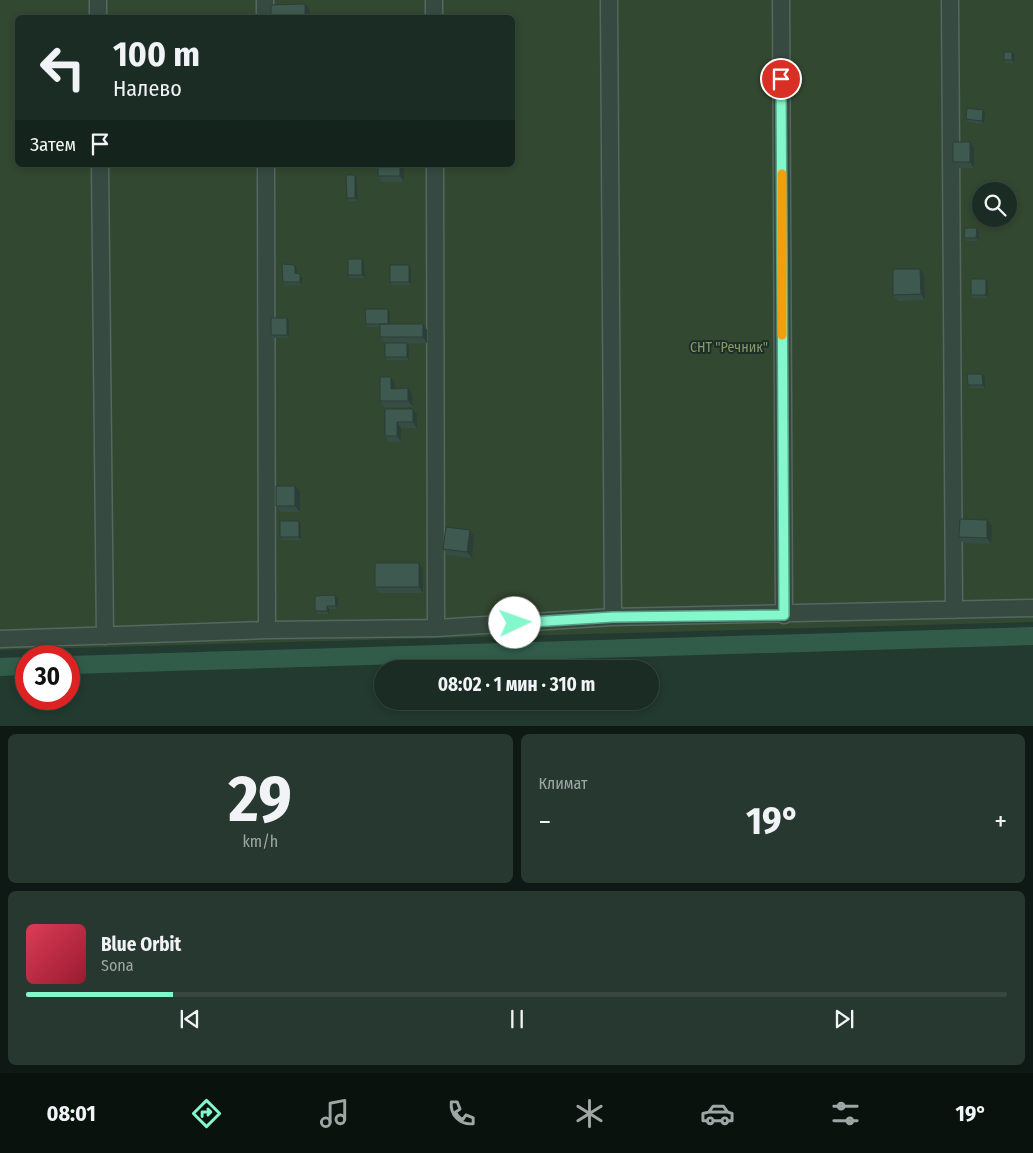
<!DOCTYPE html>
<html lang="ru">
<meta charset="utf-8">
<style>
:root{--surface:#1a2c24;--page:#273831;--text:#f1f3f6;--muted:#9fa7a6;--line:#384841;--accent:#85f7cc}
body{margin:0;font-family:"Fira Sans Condensed",sans-serif;background:var(--page);color:var(--text);height:100vh;display:flex;flex-direction:column;font-size:19px;white-space:nowrap}
*{box-sizing:border-box;margin:0}
p{font-size:16px;color:var(--muted)}
.icon{flex:none;width:28px;height:28px;fill:none;stroke:currentColor;stroke-width:2;stroke-linecap:round;stroke-linejoin:round}
.map{position:relative;height:726px;overflow:hidden}
.panel{display:flex;flex-direction:column;gap:8px;padding:8px;background:#0e1814;flex:1}
.panel>*{flex:none}
.guide{position:absolute;left:15px;top:15px;width:500px;height:152px;border-radius:8px;box-shadow:0 2px 8px #0003,0 0 0 1px var(--line);background:#1a2c24;color:var(--text);overflow:hidden}
.fabs{position:absolute;left:972px;top:182px;display:grid;gap:10px}
.fabs a{display:grid;place-items:center;width:45px;height:45px;border-radius:50%;background:var(--surface);box-shadow:0 2px 8px #0003,0 0 0 1px var(--line);font-size:25px}
.speed{position:absolute;left:15px;top:645px;display:flex;gap:10px;font-size:25px;font-weight:700;text-align:center}
.speed>*{display:grid;place-content:center;width:65px;height:65px;border-radius:50%;background:var(--surface);box-shadow:0 2px 8px #0003,0 0 0 1px var(--line);line-height:1}
.speed .limit{border:8px solid #d22;background:#fff;color:#111}
.pin{position:absolute;display:grid;place-items:center;width:42px;height:42px;color:#fff;margin:-21px;border:2px solid #fff;border-radius:50%;box-shadow:0 1px 5px #0007}
.me{position:absolute;width:55px;margin:-28px;rotate:87deg;stroke-linejoin:round;filter:drop-shadow(0 0 4px #0008)}
.turn{display:flex;align-items:center;gap:18px;height:105px;padding:0 15px;font-size:22px}
.turn .icon{width:65px;height:65px;stroke-width:2.5}
.turn b{display:block;font-size:35px;line-height:42px}
.then{display:flex;align-items:center;height:48px;padding:0 15px;background:#0003;gap:10px;font-size:19px}
.big{font-size:38px;font-weight:700;line-height:1.1}
.panel .tile{flex:1;display:flex;flex-direction:column;justify-content:center;gap:8px;min-width:0;padding:0 18px;border-radius:8px;background:var(--page)}
.panel .dial{align-items:center;gap:0}
.dial b{font-size:65px;line-height:1}
.song{display:flex;align-items:center;gap:15px}
.cover{width:60px;height:60px;border-radius:8px;background:linear-gradient(135deg,hsl(350 70% 55%),hsl(350 70% 35%))}
.played{height:5px;border-radius:2px;background:linear-gradient(90deg,var(--accent) 15%,var(--line) 15%)}
.keys{display:flex;justify-content:space-around;direction:ltr}
.heat{display:flex;justify-content:space-between;align-items:center;font-size:28px;direction:ltr}
.panel .tiles{flex:1;display:grid;gap:8px;grid-template-columns:1fr 1fr}
.tile:last-child{grid-column:span 2}
.trip{position:absolute;left:374px;top:660px;width:285px;height:50px;border-radius:25px;background:var(--surface);box-shadow:0 2px 8px #0003,0 0 0 1px var(--line);font-weight:700;line-height:50px;text-align:center}
.dock{display:flex;height:80px;justify-content:space-around;align-items:center;background:#0a120e;color:var(--muted)}
.dock .icon{width:35px;height:35px}
.dock .selected{color:var(--accent)}
.dock b{font-size:22px;color:var(--text)}
.map>svg:first-child{display:block}
</style>
<div class="map">
<svg width="1033" height="726" viewBox="0 0 1033 726">
<rect width="100%" height="100%" fill="#223a30"/>
<path fill="#334830" fill-rule="evenodd" d="M0 0H1033V622L0 650ZM18 18H512V165H18ZM981 191H1009V219H981Z"/>
<g fill="none" stroke-linecap="round" stroke-linejoin="round">
<path stroke="#315c4a" stroke-width="18" d="M69 665 1033 636
M0 667 26 666"/>
<defs>
<path id="minor" d="M98 0V18
M265 0V18
M434 0V18
M609 0 613 617
M781 0 784 615
M950 0 954 610
M100 165 105 636
M266 165 267 630
M435 165 436 628
M0 639 267 630 436 628 613 617 1033 608"/>
</defs>
<use href="#minor" stroke="#546860" stroke-width="19"/>
<use href="#minor" stroke="#364a42" stroke-width="16"/>
</g>
<path fill="#354d44" d="M1012 52 1015 55 1014 63H1006L1004 60Z
M985 113 984 124 968 122 966 119Z
M974 148V168H957L953 162Z
M373 165 404 169V182H382L378 176V171H377Z
M357 178 358 201H349L347 198Z
M977 228 979 231V241H966L964 238Z
M364 262 365 278H350L348 275Z
M295 265 297 268V273L302 277V285H285L283 282Z
M409 265 411 268V285H392L390 282Z
M920 269 924 275 925 300 898 301 893 295Z
M986 279 988 282V298H973L971 295Z
M388 309 390 312V324H423L427 330V343H408L409 346V360H387L385 357V343L380 337V327H368L366 324Z
M287 318 289 321V338H273L271 335Z
M391 377 395 383V389L408 388 412 394 413 407H384L380 401Z
M985 377V388H970L968 385Z
M385 409 417 415V428H401V442H389L385 436Z
M295 486 300 492V512H281L276 506Z
M301 524V540H282L280 537Z
M992 526 991 544 963 543 959 537Z
M470 530 474 536 472 558 448 555 443 549Z
M419 563 423 569V593H379L375 587Z
M335 595 338 598V609H329V614H318L315 611Z"/>
<path fill="#2b3e37" d="M305 4 310 10V18H305Z
M1012 52 1015 55 1014 63 1012 60Z
M983 110 985 113 984 124 982 121Z
M970 142 974 148V168L970 162Z
M400 165H401L404 169V182L400 176Z
M355 175 357 178 358 201 355 198Z
M977 228 979 231V241L976 238Z
M362 259 364 262 365 278 362 275Z
M295 265 297 268V276L295 273Z
M409 265 411 268V285L409 282Z
M920 269 924 275 925 300 921 294Z
M300 274 302 277V285L300 282Z
M986 279 988 282V298L986 295Z
M388 309 390 312V327L388 324Z
M287 318 289 321V338L287 335Z
M423 324 427 330V343L423 337Z
M407 343 409 346V360L407 357Z
M982 374 985 377V388L983 385Z
M391 377 395 383V395L391 389Z
M408 388 412 394 413 407 408 401Z
M413 409 417 415V428L413 422Z
M397 422 401 428V442L397 436Z
M295 486 300 492V512L295 506Z
M987 520 992 526 991 544 987 538Z
M299 521 301 524V540L299 537Z
M470 530 474 536 472 558 467 552Z
M419 563 423 569V593L419 587Z
M335 595 338 598V609L336 606Z
M327 606 329 609V614L327 611Z"/>
<path fill="#3e594f" stroke="#2b3e37" d="M305 4V18H271V5Z
M1004 52H1012V60H1004Z
M967 108 983 110 982 121 966 119Z
M953 142H970V162H953Z
M373 165H400V176H378V165Z
M346 175H355V198H347Z
M965 228H977L976 238H964Z
M348 259H362V275H348Z
M282 264 295 265V273L300 274V282H283Z
M390 265H409V282H390Z
M893 269H920L921 294 893 295Z
M971 279H986V295H971Z
M365 309H388V324H366Z
M271 318H287V335H271Z
M380 324H423V337H380Z
M385 343H407V357H385Z
M967 374H982L983 385H968Z
M380 377H391V389L408 388V401H380Z
M385 409H413V422H397V436H385Z
M276 486H295V506H276Z
M960 519 987 520V538L959 537Z
M280 521H299V537H280Z
M446 527 470 530 467 552 443 549Z
M375 563H419V587H375Z
M335 595 336 606H327V611H315V596Z"/>
<g fill="none" stroke-linecap="round" stroke-linejoin="round">
<defs>
<path id="route" d="M515 623 613 617 784 615 781 79"/>
</defs>
<use href="#route" stroke="#56a185" stroke-width="12"/>
<use href="#route" stroke="#85f7cc" stroke-width="9"/>
<path stroke="#f59e0b" stroke-width="9" d="M782 174V335"/>
</g>
<g text-anchor="middle" stroke-width="4" stroke-linejoin="round" paint-order="stroke">
<g font-size="14" fill="#8c9768" stroke="#1b2f27">
<text x="729" y="352">СНТ "Речник"</text>
</g>
</g>
</svg>
<div class="fabs">
<a><svg class="icon" aria-label="search" viewBox="0 0 24 24"><circle cx="10" cy="10" r="6"/><path d="M15 15l6 6"/></svg></a>
</div>
<div class="speed"><div class="limit">30</div></div>
<div class="pin" style="left:781px;top:79px;background:#d93025"><svg class="icon" aria-label="arrive" viewBox="0 0 24 24"><path d="M6 21V4h12l-3 4 3 4H6"/></svg></div>
<svg class="me" style="left:515px;top:623px" viewBox="-20 -20 40 40"><circle r="19" fill="#fff"/><path d="M0-13L10 11 0 6-10 11z" fill="#85f7cc"/></svg>
<div class="trip">08:02 · 1 мин · 310 m</div>
<div class="guide">
<div class="turn"><svg class="icon" aria-label="left" viewBox="0 0 24 24"><path d="M17 20v-9H6M10 6l-5 5 5 5"/></svg><div><b>100 m</b>Налево</div></div>
<div class="then">Затем<svg class="icon" aria-label="arrive" viewBox="0 0 24 24"><path d="M6 21V4h12l-3 4 3 4H6"/></svg></div>
</div>
</div>
<section class="panel">
<div class="tiles">
<div class="tile dial"><b>29</b><p>km/h</p></div>
<div class="tile"><p>Климат</p>
<div class="heat"><a>−</a><b class="big">19°</b><a>+</a></div>
</div>
<div class="tile">
<div class="song"><i class="cover"></i><div><b>Blue Orbit</b><p>Sona</p></div></div>
<div class="played"></div>
<div class="keys"><svg class="icon" aria-label="previous" viewBox="0 0 24 24"><path d="M18 5L8 12l10 7zM5 5v14"/></svg><svg class="icon" aria-label="pause" viewBox="0 0 24 24"><path d="M8 5v14M16 5v14"/></svg><svg class="icon" aria-label="next" viewBox="0 0 24 24"><path d="M6 5l10 7-10 7zM19 5v14"/></svg></div>
</div>
</div>
</section>
<nav class="dock">
<b>08:01</b>
<svg class="icon selected" aria-label="directions" viewBox="0 0 24 24"><path d="M12 3l9 9-9 9-9-9zM9 14v-3h6M13 9l2 2-2 2"/></svg>
<svg class="icon" aria-label="music" viewBox="0 0 24 24"><path d="M9 18V5l10-2v13"/><circle cx="6" cy="18" r="3"/><circle cx="16" cy="16" r="3"/></svg>
<svg class="icon" aria-label="phone" viewBox="0 0 24 24"><path d="M5 4h4l2 5-3 2q2 4 5 5l2-3 5 2v4C11 20 4 13 5 4z"/></svg>
<svg class="icon" aria-label="climate" viewBox="0 0 24 24"><path d="M12 3v18M4 7l16 10M4 17L20 7"/></svg>
<svg class="icon" aria-label="car" viewBox="0 0 24 24"><path d="M5 17H2v-5l4-1 3-4h7l3 4 3 1v5h-3M9 17h6M6 11h13"/><circle cx="7" cy="17" r="2"/><circle cx="17" cy="17" r="2"/></svg>
<svg class="icon" aria-label="filters" viewBox="0 0 24 24"><path d="M4 7h16M4 17h16"/><circle cx="9" cy="7" r="2"/><circle cx="15" cy="17" r="2"/></svg>
<b>19°</b>
</nav>
